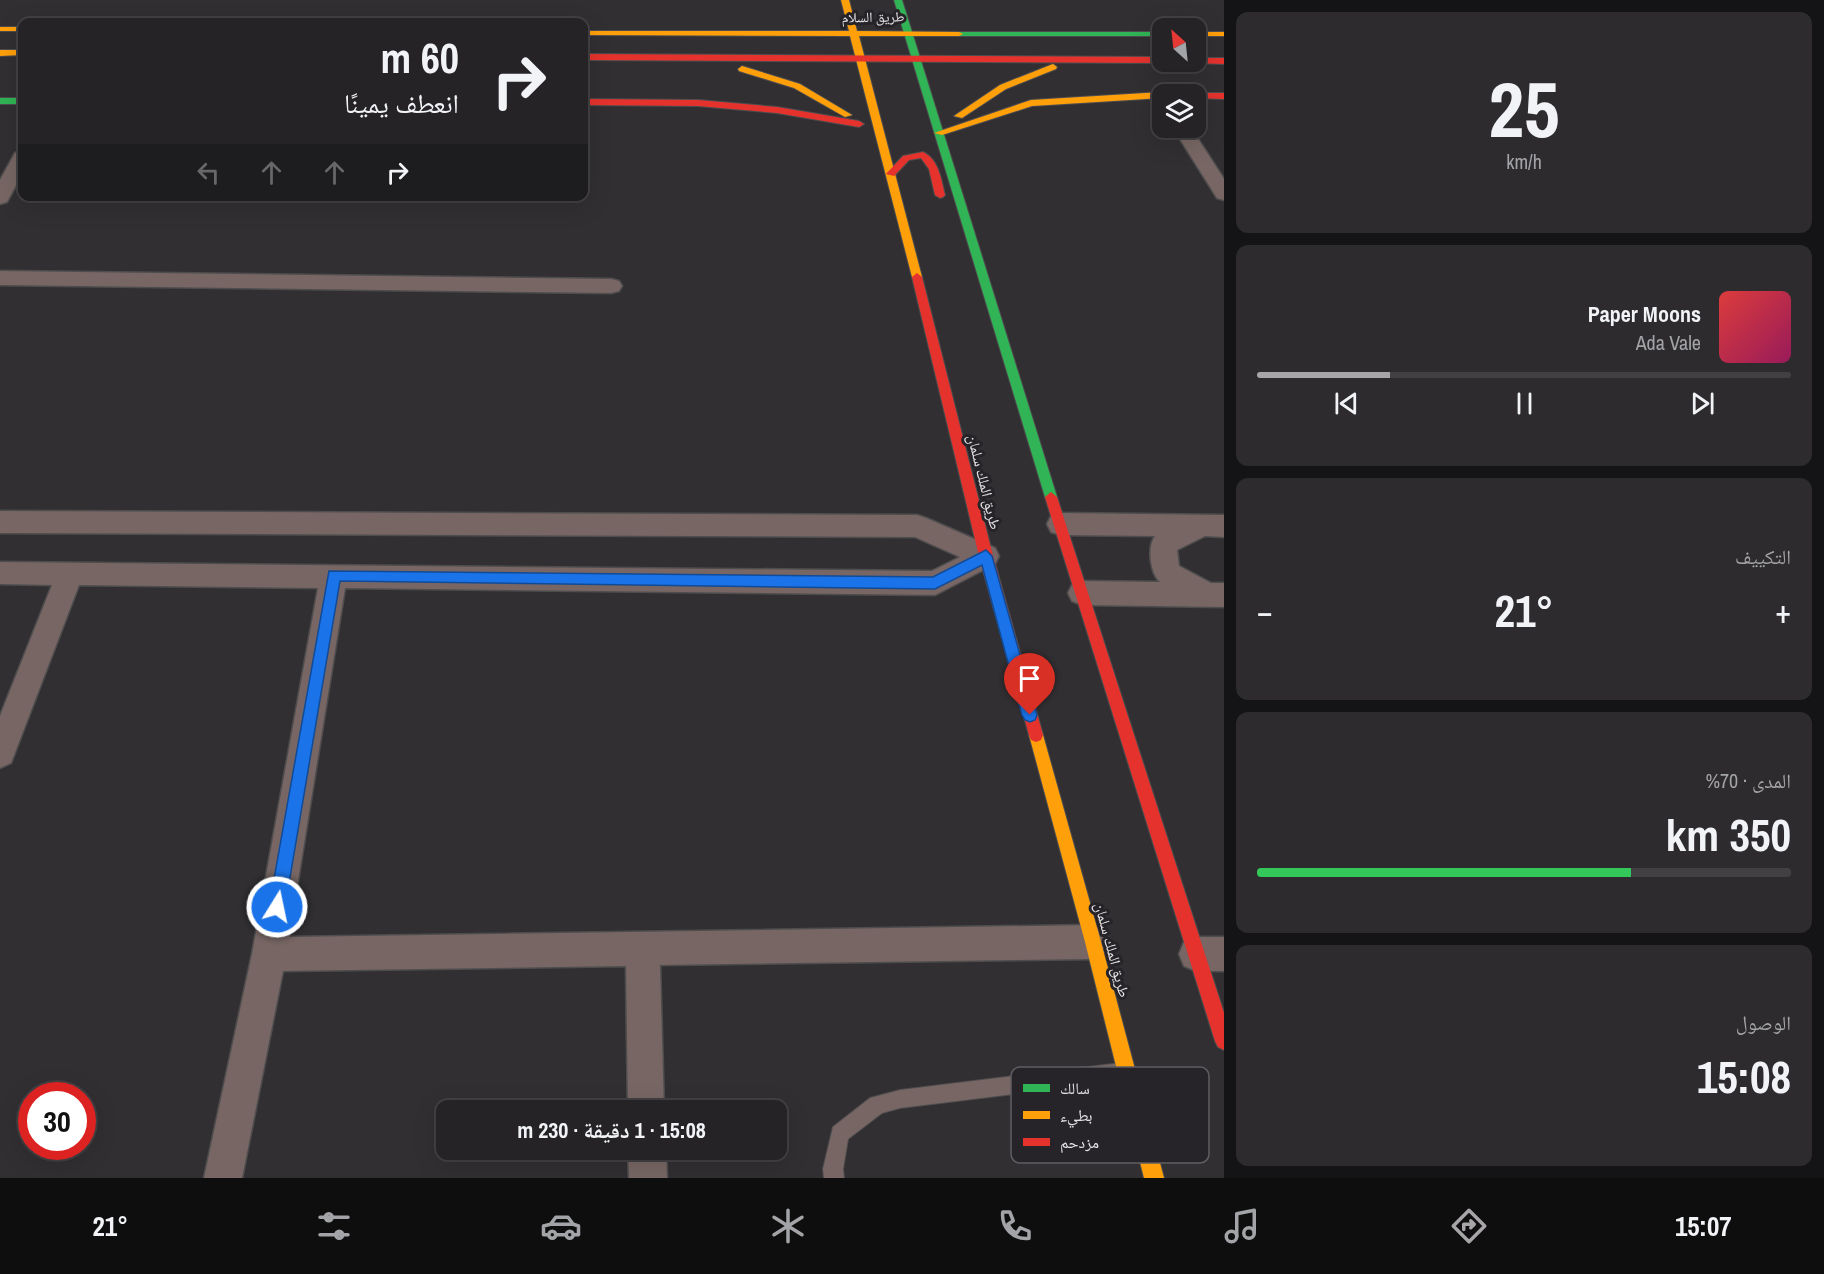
<!DOCTYPE html>
<html lang="ar">
<meta charset="utf-8">
<style>
:root{--surface:#252326;--page:#2d2b2e;--text:#f1f3f6;--muted:#a3a4a7;--line:#424043;--accent:#a7a5a8}
body{margin:0;font-family:"Archivo Narrow","Noto Naskh Arabic",sans-serif;background:var(--page);color:var(--text);direction:rtl;height:100vh;display:flex;flex-direction:column;font-size:22px;white-space:nowrap}
*{box-sizing:border-box;margin:0}
p{font-size:20px;color:var(--muted)}
.icon{flex:none;width:33px;height:33px;fill:none;stroke:currentColor;stroke-width:2;stroke-linecap:round;stroke-linejoin:round}
.map{position:relative;flex:1;overflow:hidden;direction:ltr}
.panel{display:flex;flex-direction:column;gap:12px;padding:12px;background:#141315;width:600px}
.panel>*{flex:none}
.guide{position:absolute;left:18px;top:18px;width:570px;height:183px;border-radius:12px;box-shadow:0 6px 24px #0002,0 0 0 2px var(--line);direction:rtl;background:#252326;color:var(--text);overflow:hidden}
.needle{width:39px;rotate:333deg}
.tools{position:absolute;left:1152px;top:18px;display:grid;gap:12px}
.tools a{display:grid;place-items:center;width:54px;height:54px;border-radius:12px;background:var(--surface);box-shadow:0 6px 24px #0002,0 0 0 2px var(--line);font-size:30px}
.speed{position:absolute;left:18px;top:1082px;display:flex;gap:12px;font-size:30px;font-weight:700;text-align:center}
.speed>*{display:grid;place-content:center;width:78px;height:78px;border-radius:50%;background:var(--surface);box-shadow:0 6px 24px #0002,0 0 0 2px var(--line);line-height:1}
.speed .limit{border:9px solid #d22;background:#fff;color:#111}
.pin{position:absolute;display:grid;place-items:center;width:51px;height:51px;color:#fff;margin:-62px -26px;border-radius:50% 50% 50% 0;rotate:-45deg;box-shadow:0 0 6px #0007}
.pin .icon{rotate:45deg}
.me{position:absolute;width:66px;margin:-33px;rotate:10deg;stroke-linejoin:round;filter:drop-shadow(0 0 4px #0008)}
.turn{display:flex;align-items:center;gap:21px;height:126px;padding:0 30px;font-size:27px}
.turn .icon{width:78px;height:78px;stroke-width:2.5}
.turn b{display:block;font-size:42px;line-height:51px}
.lanes{display:flex;align-items:center;height:57px;padding:0 30px;background:#0003;justify-content:center;gap:30px;direction:ltr}
.lanes .off{opacity:.35}
.big{font-size:45px;font-weight:800;line-height:1.1}
.panel .tile{flex:1;display:flex;flex-direction:column;justify-content:center;gap:9px;min-width:0;padding:0 21px;border-radius:12px;background:var(--page)}
.panel .dial{align-items:center;gap:0}
.dial b{font-size:78px;line-height:1}
.song{display:flex;align-items:center;gap:18px}
.cover{width:72px;height:72px;border-radius:9px;background:linear-gradient(135deg,hsl(0 70% 55%),hsl(330 70% 35%))}
.played{height:6px;border-radius:3px;background:linear-gradient(90deg,var(--accent) 25%,var(--line) 25%)}
.keys{display:flex;justify-content:space-around;direction:ltr}
.heat{display:flex;justify-content:space-between;align-items:center;font-size:33px;direction:ltr}
.charge{height:9px;border-radius:4px;background:linear-gradient(90deg,#34c759 70%,var(--line) 0)}
.trip{position:absolute;left:436px;top:1100px;width:351px;height:60px;border-radius:12px;background:var(--surface);box-shadow:0 6px 24px #0002,0 0 0 2px var(--line);font-weight:800;line-height:60px;text-align:center;direction:rtl}
.dock{display:flex;height:96px;justify-content:space-around;align-items:center;background:#0f0e0f;color:var(--muted)}
.dock .icon{width:42px;height:42px}
.dock .on{color:var(--accent)}
.dock b{font-size:27px;color:var(--text)}
main{display:flex;flex:1;min-height:0}
.map>svg:first-child{display:block}
</style>
<main>
<section class="panel">
<div class="tile dial"><b>25</b><p>km/h</p></div>
<div class="tile">
<div class="song"><i class="cover"></i><div><b>Paper Moons</b><p>Ada Vale</p></div></div>
<div class="played"></div>
<div class="keys"><svg class="icon" aria-label="previous" viewBox="0 0 24 24"><path d="M18 5L8 12l10 7zM5 5v14"/></svg><svg class="icon" aria-label="pause" viewBox="0 0 24 24"><path d="M8 5v14M16 5v14"/></svg><svg class="icon" aria-label="next" viewBox="0 0 24 24"><path d="M6 5l10 7-10 7zM19 5v14"/></svg></div>
</div>
<div class="tile"><p>التكييف</p>
<div class="heat"><a>−</a><b class="big">21°</b><a>+</a></div>
</div>
<div class="tile"><p>المدى · 70%</p><b class="big">350 km</b><div class="charge"></div></div>
<div class="tile"><p>الوصول</p><b class="big">15:08</b></div>
</section>
<div class="map">
<svg width="1224" height="1178" viewBox="0 0 1224 1178">
<rect width="100%" height="100%" fill="#312f32"/>
<g fill="none" stroke-linecap="round" stroke-linejoin="round">
<defs>
<path id="lane" d="M1121 1063 1127 1066 1130 1072 1127 1078 1121 1081 900 1108 882 1113 848 1139 843 1169 844 1178H824L823 1169 833 1127 870 1098 900 1090Z"/>
<path id="street" d="M1173 128H1191L1224 179V200L1217 198Z
M22 151V174L7 202 0 204V180L15 153Z
M0 271 611 279 619 281 622 286 619 291 611 293 0 285Z
M0 511 917 515 926 518 995 548 999 556 995 564 935 595 345 588 289 937 1093 925 1105 930 1110 942 1105 954 1093 959 660 965 664 1110H628L626 966 283 971 242 1178H204L252 954 318 588 79 585 11 763 0 768V716L52 585 0 584V562L932 571 960 557 915 537 0 533Z
M1060 513 1224 515V537L1205 536 1177 550 1179 566 1211 583H1224V607L1082 605 1072 601 1068 593 1072 585 1082 581 1160 582C1150 573 1147 547 1155 536L1060 535 1051 532 1047 524 1051 516Z
M1196 937H1224V971H1196L1184 966 1179 954 1184 942Z
M628 1149H666L667 1178H629Z"/>
<path id="fast" d="M894 0H902L1057 497 1051 502 1045 497Z
M956 32H1162V36H959L955 34Z
M0 98H22V104H0Z"/>
<path id="slow" d="M841 0H849L857 31 959 32 963 34 959 36H859L922 277 917 281 912 277 850 36 584 35V31H849Z
M0 27H22V31H0Z
M1196 32H1224V36H1196Z
M0 50H22V55L0 56Z
M1053 64 1057 67 1056 69 1006 89 962 118 954 116 1000 85Z
M742 66 800 84 852 115 845 117 794 88 739 71 738 69Z
M1162 92 1166 94H1162V98L1032 106 942 135 934 133 1031 100Z
M1036 728 1041 730 1043 735 1101 942 1164 1178H1144L1085 942 1029 735 1031 730Z"/>
<path id="jam" d="M584 54 1162 57V62H1165L1162 63 584 60Z
M1196 58H1224V64L1193 63Z
M1193 93H1224V99L1196 98Z
M584 99 698 100 777 107 859 121 864 124 859 127 777 113 698 106 584 105Z
M923 152C939 160 941 179 945 195L943 197 940 198 935 195 929 169 921 158 909 160 894 176 886 174 903 156Z
M917 273 922 277 993 556 1043 735 1041 740 1036 742 1031 740 1029 735 979 556 912 277Z
M1051 492 1057 497 1224 1013V1050L1218 1047 1215 1041 1045 497Z"/>
</defs>
<use href="#lane" stroke="#4e4d4e" stroke-width="2"/>
<use href="#street" stroke="#4e4d4e" stroke-width="3"/>
<use href="#fast" stroke="#4e4d4e" stroke-width="2"/>
<use href="#slow" stroke="#4e4d4e" stroke-width="2"/>
<use href="#jam" stroke="#4e4d4e" stroke-width="2"/>
<use href="#lane" fill="#776664" fill-rule="evenodd"/>
<use href="#street" fill="#776664" fill-rule="evenodd"/>
<use href="#fast" fill="#30b455" fill-rule="evenodd"/>
<use href="#slow" fill="#ff9f0a" fill-rule="evenodd"/>
<use href="#jam" fill="#e5322d" fill-rule="evenodd"/>
</g>
<path fill="#1a73e8" stroke="#114b97" stroke-width="1.5" d="M986 550 992 556 1037 715 1035 720 1030 722 1025 720 1022 715 982 565 935 589 340 581 285 907 283 913 277 915 271 913 269 907 329 571 933 577Z"/>
<g text-anchor="middle" stroke-width="6" stroke-linejoin="round" paint-order="stroke">
<g font-size="14" fill="#e6e4e7" stroke="#272429">
<text transform="translate(873 17) rotate(-1)" y="5">طريق السلام</text>
</g>
<g font-size="15" fill="#e6e4e7" stroke="#272429">
<text transform="translate(984 482) rotate(76)" y="5">طريق الملك سلمان</text>
<text transform="translate(1112 950) rotate(75)" y="5">طريق الملك سلمان</text>
</g>
</g>
<rect x="1011" y="1067" width="198" height="96" rx="9" fill="#272429" stroke="#605e62" stroke-width="1.5"/>
<rect x="1023" y="1084" width="27" height="8" fill="#30b455"/>
<rect x="1023" y="1111" width="27" height="8" fill="#ff9f0a"/>
<rect x="1023" y="1138" width="27" height="8" fill="#e5322d"/>
<g font-size="16" fill="#e6e4e7">
<text x="1060" y="1094">سالك</text>
<text x="1060" y="1121">بطيء</text>
<text x="1060" y="1148">مزدحم</text>
</g>
</svg>
<div class="tools">
<a><svg class="needle" viewBox="-14 -14 28 28"><path d="M0-13l5 13h-10z" fill="#e53935"/><path d="M0 13l5-13h-10z" fill="#a3a4a7"/></svg></a>
<a><svg class="icon" aria-label="layers" viewBox="0 0 24 24"><path d="M12 4l9 5-9 5-9-5zM3 14l9 5 9-5"/></svg></a>
</div>
<div class="speed"><div class="limit">30</div></div>
<div class="pin" style="left:1030px;top:715px;background:#d93025"><svg class="icon" aria-label="arrive" viewBox="0 0 24 24"><path d="M6 21V4h12l-3 4 3 4H6"/></svg></div>
<svg class="me" style="left:277px;top:907px" viewBox="-20 -20 40 40"><circle r="17" fill="#1a73e8" stroke="#fff" stroke-width="3"/><path d="M0-11L8 9 0 5-8 9z" fill="#fff"/></svg>
<div class="trip">15:08 · 1 دقيقة · 230 m</div>
<div class="guide">
<div class="turn"><svg class="icon" aria-label="right" viewBox="0 0 24 24"><path d="M7 20v-9h11M14 6l5 5-5 5"/></svg><div><b>60 m</b>انعطف يمينًا</div></div>
<div class="lanes"><svg class="icon off" aria-label="left" viewBox="0 0 24 24"><path d="M17 20v-9H6M10 6l-5 5 5 5"/></svg><svg class="icon off" aria-label="ahead" viewBox="0 0 24 24"><path d="M12 20V5M6 11l6-6 6 6"/></svg><svg class="icon off" aria-label="ahead" viewBox="0 0 24 24"><path d="M12 20V5M6 11l6-6 6 6"/></svg><svg class="icon" aria-label="right" viewBox="0 0 24 24"><path d="M7 20v-9h11M14 6l5 5-5 5"/></svg></div>
</div>
</div>
</main>
<nav class="dock">
<b>15:07</b>
<svg class="icon on" aria-label="directions" viewBox="0 0 24 24"><path d="M12 3l9 9-9 9-9-9zM9 14v-3h6M13 9l2 2-2 2"/></svg>
<svg class="icon" aria-label="music" viewBox="0 0 24 24"><path d="M9 18V5l10-2v13"/><circle cx="6" cy="18" r="3"/><circle cx="16" cy="16" r="3"/></svg>
<svg class="icon" aria-label="phone" viewBox="0 0 24 24"><path d="M5 4h4l2 5-3 2q2 4 5 5l2-3 5 2v4C11 20 4 13 5 4z"/></svg>
<svg class="icon" aria-label="climate" viewBox="0 0 24 24"><path d="M12 3v18M4 7l16 10M4 17L20 7"/></svg>
<svg class="icon" aria-label="car" viewBox="0 0 24 24"><path d="M5 17H2v-5l4-1 3-4h7l3 4 3 1v5h-3M9 17h6M6 11h13"/><circle cx="7" cy="17" r="2"/><circle cx="17" cy="17" r="2"/></svg>
<svg class="icon" aria-label="filters" viewBox="0 0 24 24"><path d="M4 7h16M4 17h16"/><circle cx="9" cy="7" r="2"/><circle cx="15" cy="17" r="2"/></svg>
<b>21°</b>
</nav>
